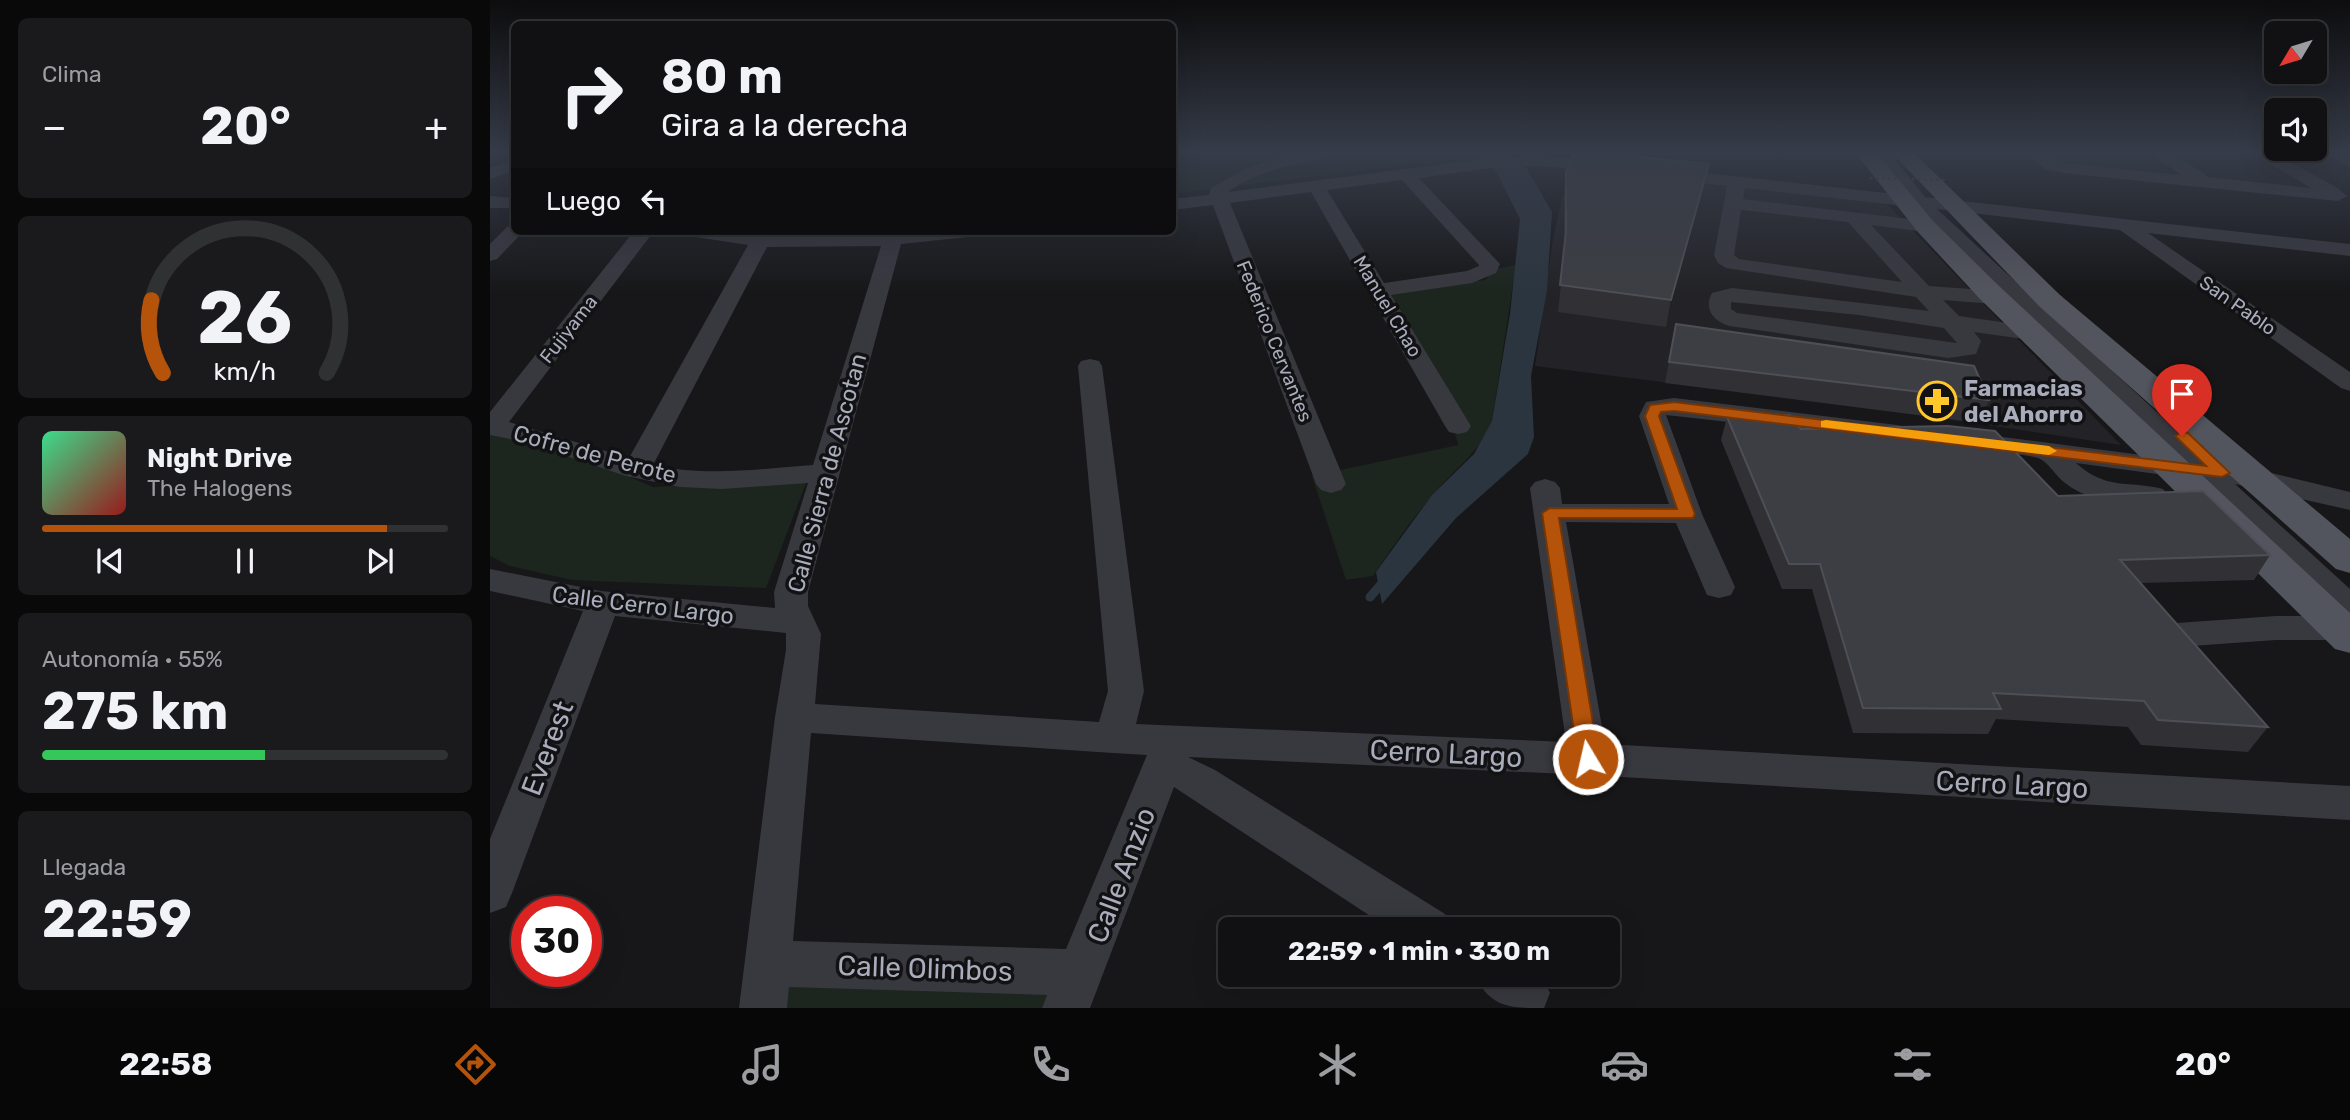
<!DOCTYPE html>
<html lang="es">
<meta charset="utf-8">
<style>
:root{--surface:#111113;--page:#1a1a1c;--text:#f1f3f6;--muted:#9c9da0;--line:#303133;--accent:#b45309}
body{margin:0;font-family:Rubik,sans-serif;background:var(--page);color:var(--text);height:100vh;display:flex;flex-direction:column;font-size:26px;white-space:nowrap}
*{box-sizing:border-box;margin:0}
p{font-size:23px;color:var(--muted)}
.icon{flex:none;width:38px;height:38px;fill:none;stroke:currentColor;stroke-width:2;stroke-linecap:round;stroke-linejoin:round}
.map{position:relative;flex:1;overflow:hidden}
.side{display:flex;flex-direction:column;gap:18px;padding:18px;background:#09090a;width:490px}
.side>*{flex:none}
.top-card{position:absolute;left:21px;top:21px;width:665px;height:214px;border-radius:10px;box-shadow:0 7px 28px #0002,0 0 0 2px var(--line);background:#111113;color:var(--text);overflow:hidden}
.needle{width:46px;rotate:232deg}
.buttons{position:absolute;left:1774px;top:21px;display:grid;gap:14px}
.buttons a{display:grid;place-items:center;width:63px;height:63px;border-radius:10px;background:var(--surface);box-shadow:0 7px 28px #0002,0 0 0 2px var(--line);font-size:35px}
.speed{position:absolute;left:21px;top:896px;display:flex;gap:14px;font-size:35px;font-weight:700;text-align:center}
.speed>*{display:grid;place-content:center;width:91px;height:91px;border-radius:50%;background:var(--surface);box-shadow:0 7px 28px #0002,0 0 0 2px var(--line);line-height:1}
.speed .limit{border:10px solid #d22;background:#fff;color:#111}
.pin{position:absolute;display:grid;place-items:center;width:60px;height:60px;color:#fff;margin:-72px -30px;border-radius:50% 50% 50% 0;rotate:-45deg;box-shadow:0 0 7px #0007}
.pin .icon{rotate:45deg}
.me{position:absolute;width:77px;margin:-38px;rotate:351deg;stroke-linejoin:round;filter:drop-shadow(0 0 5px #0008)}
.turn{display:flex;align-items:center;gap:24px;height:147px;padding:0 35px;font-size:32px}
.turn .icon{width:91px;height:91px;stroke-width:2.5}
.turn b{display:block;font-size:49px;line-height:60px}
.then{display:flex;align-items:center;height:66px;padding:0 35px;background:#0003;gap:14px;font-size:26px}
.big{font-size:52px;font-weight:700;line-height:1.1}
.side .widget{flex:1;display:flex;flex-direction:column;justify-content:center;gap:10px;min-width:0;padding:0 24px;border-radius:10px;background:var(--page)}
.side .dial{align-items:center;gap:0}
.dial svg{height:182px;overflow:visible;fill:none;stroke:var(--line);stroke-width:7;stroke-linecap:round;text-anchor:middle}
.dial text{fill:var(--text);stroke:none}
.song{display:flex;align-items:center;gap:21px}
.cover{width:84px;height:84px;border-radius:10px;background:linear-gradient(135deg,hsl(150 70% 55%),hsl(0 70% 35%))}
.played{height:7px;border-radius:4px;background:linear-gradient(90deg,var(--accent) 85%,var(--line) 85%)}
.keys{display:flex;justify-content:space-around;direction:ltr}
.heat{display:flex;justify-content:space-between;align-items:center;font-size:38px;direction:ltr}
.charge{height:10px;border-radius:5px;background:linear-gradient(90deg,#34c759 55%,var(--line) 0)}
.trip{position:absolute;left:728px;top:917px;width:402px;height:70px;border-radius:10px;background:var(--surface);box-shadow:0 7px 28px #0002,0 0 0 2px var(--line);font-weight:700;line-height:70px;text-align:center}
.dock{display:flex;height:112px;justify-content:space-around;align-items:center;background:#070708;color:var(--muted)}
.dock .icon{width:49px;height:49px}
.dock .active{color:var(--accent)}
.dock b{font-size:32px;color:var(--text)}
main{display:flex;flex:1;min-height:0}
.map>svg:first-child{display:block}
</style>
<main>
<section class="side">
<div class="widget"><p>Clima</p>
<div class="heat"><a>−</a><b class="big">20°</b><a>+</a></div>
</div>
<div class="widget dial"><svg viewBox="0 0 100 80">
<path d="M14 69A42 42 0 1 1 86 69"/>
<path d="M14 69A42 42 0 0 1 9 37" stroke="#b45309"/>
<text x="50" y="56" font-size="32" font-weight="700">26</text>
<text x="50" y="72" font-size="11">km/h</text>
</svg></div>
<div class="widget">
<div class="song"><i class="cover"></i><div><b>Night Drive</b><p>The Halogens</p></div></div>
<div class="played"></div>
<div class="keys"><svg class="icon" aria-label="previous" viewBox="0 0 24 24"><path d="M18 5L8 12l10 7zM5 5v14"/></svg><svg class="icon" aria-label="pause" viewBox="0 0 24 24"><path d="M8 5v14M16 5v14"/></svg><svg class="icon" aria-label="next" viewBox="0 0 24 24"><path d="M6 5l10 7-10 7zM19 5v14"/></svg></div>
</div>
<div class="widget"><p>Autonomía · 55%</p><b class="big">275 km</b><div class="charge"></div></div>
<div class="widget"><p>Llegada</p><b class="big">22:59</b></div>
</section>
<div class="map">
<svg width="1860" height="1008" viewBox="0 0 1860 1008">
<rect width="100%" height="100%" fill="#171719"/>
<path fill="#232327" d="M1085 169 1396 203 1631 445 1416 413 1045 366 1063 238 1072 199Z"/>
<path fill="#1c251e" d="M682 151H980L988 156 683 194Z
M1554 151H1645L1683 173 1573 164Z
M1026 265 1002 421C987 457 963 469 941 497 920 522 901 549 883 576L856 580 822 476 968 445 964 429 897 292 995 280 1005 269Z
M0 433 69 447 163 487 318 478 276 588 82 580 20 566 0 556Z
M300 971 561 986 552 1008H295Z"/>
<path fill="#2b353f" d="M985 151H1015L1037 169 1062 212 1057 291 1041 376 1044 437 1038 454 966 518 892 604 886 572 942 495 984 454 1002 421 1020 314 1030 219 1006 171Z"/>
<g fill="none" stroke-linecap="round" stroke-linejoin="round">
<path stroke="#2b353f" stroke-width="9" d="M880 597 894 581"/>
<path fill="#38383f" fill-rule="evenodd" d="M813 151H850L848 155C810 164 770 168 738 192L1001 158 1049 156 1119 162 1128 167 1119 172 1049 166 1001 168 929 178 1010 264 1006 273 982 283 901 295 981 426 977 432 968 434 959 432 955 426 821 192 740 203 856 484 851 490 841 493 831 490 826 484 723 205 682 210V199L719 195 721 188 759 167ZM912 180 989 265V266L977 271 894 283 837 190Z
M1381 151H1398L1435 197 1860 244V256L1658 233 1860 372V391L1851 388 1630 230 1447 209 1723 464 1765 469 1860 492V510L1745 484 1860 589V637L1850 640H1786L1687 647 1675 644 1670 635 1675 626 1687 623 1786 616H1848L1704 479 1586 463C1617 491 1638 480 1673 489L1678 495 1673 501C1643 509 1600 503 1575 483 1566 476 1560 465 1552 460 1541 453 1488 451 1471 447L1467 441 1471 435 1481 433 1683 459 1615 394 1604 400 1542 395 1538 390 1542 385 1551 382 1606 385 1552 334 1549 338 1541 340 1484 332 1491 341 1486 354 1458 358 1240 326C1224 322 1213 309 1222 293L1242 288 1439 311 1426 297 1236 268 1228 263 1224 255 1237 186 1179 179 1170 174 1179 169 1414 195ZM1255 188 1423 207 1436 221 1253 199ZM1251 210 1358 222 1412 282 1249 259 1244 255ZM1381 225 1435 232 1443 228 1508 291 1439 286ZM1515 298 1546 327 1469 316 1453 300 1504 304 1512 302ZM1241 302 1369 315 1454 328 1467 343 1247 313 1241 309Z
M1534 151H1553L1573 163 1692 175 1655 151H1675L1714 173 1717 177 1821 188 1759 151H1780L1846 187 1857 196 1848 201 1573 173 1555 169Z
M1829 151H1851L1860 156V167Z
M24 160V171L0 179V168Z
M0 196 24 198V208H0Z
M24 225V231H34L7 259 0 261V244L17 227Z
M144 231H164L19 422 139 458 258 245 206 237 196 231 264 234 266 231H286L283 235C321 237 357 236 395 233V231H488L478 237 411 244 318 592V606L331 634 325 704 609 722 618 691 588 366 591 361 600 359 609 361 612 366 654 691 646 724 1076 742 1040 488 1045 482 1055 479 1065 482 1070 488 1072 504H1179L1149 416 1156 402 1184 398 1407 425 1417 427 1421 433 1417 439 1407 441 1176 415 1212 514 1245 587 1241 595 1229 598 1217 595 1186 523 1076 522 1115 744 1860 786V820L1098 775 698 757 725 770 955 914 962 929H900L684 787 600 1008H552L557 995 299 987 297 1008H249L285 717 296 650V633L125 616 22 893 16 907 0 913V839L93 611 0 591V569L111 591 285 608 284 592 318 483 232 489 190 487 136 476 34 442 0 435V412ZM391 246 323 465C270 469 216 477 163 465L277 247ZM321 733 623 753 657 755 576 949 303 941Z
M985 975H1051L1060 993 1054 1008C1020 1008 1000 1008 985 975Z"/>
<path fill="#53555e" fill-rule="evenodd" d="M1364 151H1385L1443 221 1509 286 1860 613V653L1845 649 1489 298 1427 231Z
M1400 151H1422L1570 295 1860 539V573L1846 569 1550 307Z"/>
<path stroke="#3d3f46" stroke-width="2.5" stroke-dasharray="2.5 3.5" stroke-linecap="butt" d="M1380 178 1458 180"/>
</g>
<path fill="#303035" d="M1076 172 1215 187 1176 327 1068 312 1074 254V195Z
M1186 324 1499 400 1490 423 1175 383Z
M1237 417 1311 429 1568 496 1780 555 1764 580 1651 583 1778 727 1758 752 1651 745 1638 727 1506 719 1498 734 1363 733 1322 589H1292L1231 440Z"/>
<path fill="#212124" d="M1219 164 1215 187 1176 327 1181 300Z"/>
<path fill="#3d3e43" stroke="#4e4f56" stroke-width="2" d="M1085 151H1095L1219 164 1181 300 1070 285 1076 231V172Z
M1186 324 1484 366 1499 400 1179 362Z
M1300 415 1311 429 1458 426 1505 431 1568 496 1713 491 1780 555 1630 560 1778 727 1668 720 1654 701 1503 693 1511 709 1373 708 1330 564H1299L1237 417Z"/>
<linearGradient id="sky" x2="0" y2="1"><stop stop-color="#0d0d0e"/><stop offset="0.52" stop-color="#363c49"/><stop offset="1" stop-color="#363c49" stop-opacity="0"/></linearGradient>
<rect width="1860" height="292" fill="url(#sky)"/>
<path fill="#b45309" stroke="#753606" stroke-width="2" d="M1184 402 1716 466 1685 436 1692 432 1698 433 1740 473 1732 477 1184 411 1171 412 1169 416 1205 514 1203 518H1069L1109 759 1106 765 1098 768 1091 765 1088 759 1052 513 1060 508 1187 509 1155 416 1160 405Z"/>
<path fill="#f59e0b" d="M1336 420 1559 446 1567 451 1559 455 1331 427V421Z"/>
<defs>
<symbol id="pharmacy-ring" viewBox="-11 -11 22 22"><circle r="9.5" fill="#121214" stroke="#ffc729" stroke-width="1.5"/><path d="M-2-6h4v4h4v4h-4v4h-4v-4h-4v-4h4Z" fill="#ffc729"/></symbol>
</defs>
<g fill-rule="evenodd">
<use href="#pharmacy-ring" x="1425" y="379" width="44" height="44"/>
</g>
<g text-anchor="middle" stroke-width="7" stroke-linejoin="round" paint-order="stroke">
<g font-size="19" fill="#a8acbb" stroke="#121214">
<text transform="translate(1748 305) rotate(35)" y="7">San Pablo</text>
<text transform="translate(898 306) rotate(59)" y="7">Manuel Chao</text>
<text transform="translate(78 329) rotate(-52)" y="7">Fujiyama</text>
<text transform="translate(785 341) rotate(68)" y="7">Federico Cervantes</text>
</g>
<g font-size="23" font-weight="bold" fill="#a8acbb" stroke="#121214" text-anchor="start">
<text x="1474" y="396">Farmacias<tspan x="1474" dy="26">del Ahorro</tspan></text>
</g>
<g font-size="23" fill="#a8acbb" stroke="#121214">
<text transform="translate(105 454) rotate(15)" y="8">Cofre de Perote</text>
<text transform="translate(337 473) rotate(-75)" y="8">Calle Sierra de Ascotan</text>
<text transform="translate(153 605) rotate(7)" y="8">Calle Cerro Largo</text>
</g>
<g font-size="28" fill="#a8acbb" stroke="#121214">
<text transform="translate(57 748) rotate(-69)" y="10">Everest</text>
<text transform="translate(956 753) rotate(3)" y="10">Cerro Largo</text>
<text transform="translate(1522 784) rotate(3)" y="10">Cerro Largo</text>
<text transform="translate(631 875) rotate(-69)" y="10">Calle Anzio</text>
<text transform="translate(435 968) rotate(2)" y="10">Calle Olimbos</text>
</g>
</g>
</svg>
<div class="buttons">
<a><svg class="needle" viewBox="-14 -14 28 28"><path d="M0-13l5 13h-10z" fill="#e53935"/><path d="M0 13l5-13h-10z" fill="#9c9da0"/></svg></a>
<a><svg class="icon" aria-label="sound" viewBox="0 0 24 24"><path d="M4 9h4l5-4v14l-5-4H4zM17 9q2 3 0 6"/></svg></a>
</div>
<div class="speed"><div class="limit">30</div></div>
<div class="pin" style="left:1692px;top:436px;background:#d93025"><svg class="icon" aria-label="arrive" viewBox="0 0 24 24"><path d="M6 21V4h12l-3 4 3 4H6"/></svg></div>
<svg class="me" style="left:1098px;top:759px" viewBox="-20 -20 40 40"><circle r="17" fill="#b45309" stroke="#fff" stroke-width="3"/><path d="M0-11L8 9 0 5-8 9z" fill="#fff"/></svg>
<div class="trip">22:59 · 1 min · 330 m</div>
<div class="top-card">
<div class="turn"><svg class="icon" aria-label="right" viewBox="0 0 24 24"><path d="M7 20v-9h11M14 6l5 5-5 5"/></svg><div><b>80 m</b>Gira a la derecha</div></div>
<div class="then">Luego<svg class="icon" aria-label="left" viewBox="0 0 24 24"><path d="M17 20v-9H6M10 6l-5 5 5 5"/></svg></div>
</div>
</div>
</main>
<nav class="dock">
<b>22:58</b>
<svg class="icon active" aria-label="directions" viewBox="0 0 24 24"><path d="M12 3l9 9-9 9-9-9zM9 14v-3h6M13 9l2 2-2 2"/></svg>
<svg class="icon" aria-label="music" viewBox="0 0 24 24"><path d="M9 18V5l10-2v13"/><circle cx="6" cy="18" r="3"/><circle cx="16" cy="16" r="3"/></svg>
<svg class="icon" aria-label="phone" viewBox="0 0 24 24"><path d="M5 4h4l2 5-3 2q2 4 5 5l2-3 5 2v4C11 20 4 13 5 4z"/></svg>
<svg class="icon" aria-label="climate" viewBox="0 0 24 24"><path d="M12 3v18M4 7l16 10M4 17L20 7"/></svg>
<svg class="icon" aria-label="car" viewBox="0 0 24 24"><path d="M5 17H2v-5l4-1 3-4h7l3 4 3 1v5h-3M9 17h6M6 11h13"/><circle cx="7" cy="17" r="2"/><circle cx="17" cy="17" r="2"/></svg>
<svg class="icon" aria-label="filters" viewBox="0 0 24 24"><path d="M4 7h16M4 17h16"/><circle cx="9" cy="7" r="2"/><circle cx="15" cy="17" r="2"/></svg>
<b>20°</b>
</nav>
